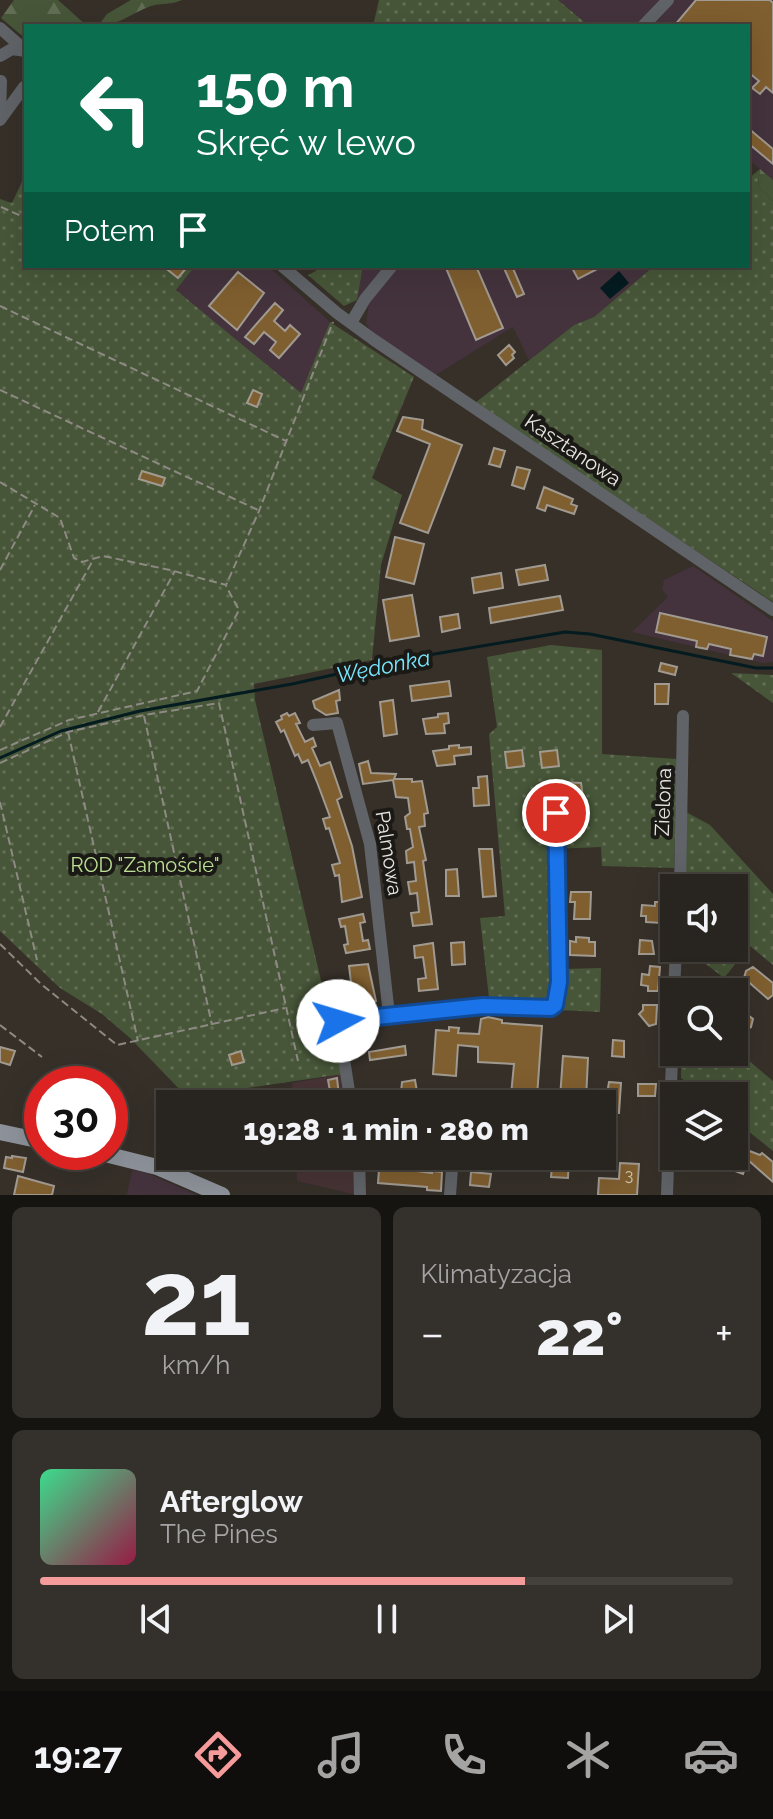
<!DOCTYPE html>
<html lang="pl">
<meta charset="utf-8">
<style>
:root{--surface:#28241f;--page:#34302c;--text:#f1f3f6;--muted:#a5a4a4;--line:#44413d;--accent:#f59b9b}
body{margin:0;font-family:Raleway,sans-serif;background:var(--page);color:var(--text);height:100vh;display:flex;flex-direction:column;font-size:30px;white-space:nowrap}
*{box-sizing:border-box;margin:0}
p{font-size:26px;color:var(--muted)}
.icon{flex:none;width:44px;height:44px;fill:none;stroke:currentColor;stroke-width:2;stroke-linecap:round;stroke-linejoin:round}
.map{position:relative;height:1195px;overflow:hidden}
.panel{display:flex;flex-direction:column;gap:12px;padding:12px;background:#161411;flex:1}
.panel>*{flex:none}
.banner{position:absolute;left:24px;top:24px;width:726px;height:244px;border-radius:0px;box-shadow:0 8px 32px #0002,0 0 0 2px var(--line);background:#0b6e4f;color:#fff;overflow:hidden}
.controls{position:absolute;left:660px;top:874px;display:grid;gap:16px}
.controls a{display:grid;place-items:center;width:88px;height:88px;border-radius:0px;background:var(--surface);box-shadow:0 8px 32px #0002,0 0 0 2px var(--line);font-size:40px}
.speed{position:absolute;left:24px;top:1066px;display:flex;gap:16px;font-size:40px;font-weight:700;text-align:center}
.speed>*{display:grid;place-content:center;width:104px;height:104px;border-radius:50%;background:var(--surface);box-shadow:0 8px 32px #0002,0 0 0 2px var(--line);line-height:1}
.speed .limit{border:12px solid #d22;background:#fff;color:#111}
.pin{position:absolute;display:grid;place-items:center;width:68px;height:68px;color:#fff;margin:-34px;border:4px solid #fff;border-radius:50%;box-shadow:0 2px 8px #0007}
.me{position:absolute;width:88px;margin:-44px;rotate:84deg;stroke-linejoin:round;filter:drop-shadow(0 0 6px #0008)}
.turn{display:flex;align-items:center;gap:28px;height:168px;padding:0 40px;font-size:36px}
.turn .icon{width:104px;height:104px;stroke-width:2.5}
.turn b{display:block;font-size:56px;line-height:68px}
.then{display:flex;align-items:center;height:76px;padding:0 40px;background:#0003;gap:16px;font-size:30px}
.big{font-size:60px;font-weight:800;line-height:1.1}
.panel .widget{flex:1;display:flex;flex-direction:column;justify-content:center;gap:12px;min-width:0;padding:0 28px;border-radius:12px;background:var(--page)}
.panel .dial{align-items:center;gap:0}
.dial b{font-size:104px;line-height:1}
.song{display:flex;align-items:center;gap:24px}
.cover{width:96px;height:96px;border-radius:12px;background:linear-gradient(135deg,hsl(150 70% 55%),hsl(340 70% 35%))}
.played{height:8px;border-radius:4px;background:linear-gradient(90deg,var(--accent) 70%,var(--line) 70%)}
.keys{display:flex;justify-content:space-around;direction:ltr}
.heat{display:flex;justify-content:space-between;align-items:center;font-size:44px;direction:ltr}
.panel .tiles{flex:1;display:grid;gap:12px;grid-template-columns:1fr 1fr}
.widget:last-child{grid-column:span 2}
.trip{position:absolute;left:156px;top:1090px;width:460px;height:80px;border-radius:0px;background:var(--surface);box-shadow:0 8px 32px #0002,0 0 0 2px var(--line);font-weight:800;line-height:80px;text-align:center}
.dock{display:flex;height:128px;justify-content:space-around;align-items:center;background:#100e0c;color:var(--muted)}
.dock .icon{width:56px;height:56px}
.dock .selected{color:var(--accent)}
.dock b{font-size:36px;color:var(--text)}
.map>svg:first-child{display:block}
</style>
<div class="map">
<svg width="773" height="1195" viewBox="0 0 773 1195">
<defs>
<pattern id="green-dots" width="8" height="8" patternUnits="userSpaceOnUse" patternTransform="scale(2)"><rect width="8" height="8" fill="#475638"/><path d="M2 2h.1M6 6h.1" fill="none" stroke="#626e54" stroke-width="1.8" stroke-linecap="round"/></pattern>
<pattern id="forest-firs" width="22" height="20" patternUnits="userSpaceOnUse" patternTransform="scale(2)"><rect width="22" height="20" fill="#475638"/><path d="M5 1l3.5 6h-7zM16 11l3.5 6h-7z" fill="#626e54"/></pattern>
</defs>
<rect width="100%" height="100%" fill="#363029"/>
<path fill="#473335" d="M343 1074 348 1104H293L292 1083Z
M296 1156H354L357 1195 297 1181Z"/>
<path fill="#44333d" d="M558 0H773V180L748 159V26H589Z
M195 266H268L330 322 301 394 176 290Z
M363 266H385L357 300Z
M397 266H654L594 317 574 325 529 360 513 327 434 376 373 333 366 324 369 303Z
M693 566 773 621V662L763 663 632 632 668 597 662 589 664 580Z
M132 1170 147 1173 197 1195H127Z"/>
<path fill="url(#green-dots)" d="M379 0H558L589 26H373Z
M760 169 758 186 773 201V602L475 403 574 325 594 317 654 266H748V179Z
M26 173V266H195L176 290 301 393 330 322 414 377 372 478 402 495 381 565 372 660 254 684 255 700 343 1074 187 1097 130 1038 102 1014 60 988 0 931V199L12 203Z
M317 266H363L357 300 344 306 308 275 316 271Z
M551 645 602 650V754L677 759 674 868 602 866 601 847 552 849 554 919 549 927 557 953 555 997 549 1002 489 998 480 918 505 916 489 734 497 727 487 657Z
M731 673 773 675V703Z
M686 812 710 825 773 894V965L750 946 724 978 685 948H734V888H683Z
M601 968 600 1012 558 1010 563 1001V969Z
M734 1048 773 1081V1151L734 1120V1096H704L681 1078V1052H734Z"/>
<path fill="url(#forest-firs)" d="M14 0H58L87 26H26V39L1 18Z
M131 0H182C171 5 161 3 151 6 132 13 117 26 98 26L107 14Z
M760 169 773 180V201L758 186Z"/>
<path fill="#041b20" d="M619 271 629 283 610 299 600 288Z"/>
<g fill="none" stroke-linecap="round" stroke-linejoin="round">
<path stroke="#041b20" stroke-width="3" d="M0 758 61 731 140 711 292 684 405 659 565 632 590 634 756 668H773"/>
</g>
<path fill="#7f5e2f" stroke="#a19a91" stroke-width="2" d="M696 0H770L773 3V93L766 87 760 94 752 88 759 81 748 72V26H674Z
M748 128 773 149V164L748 143Z
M163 266H188L178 278Z
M451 266H476L503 328 476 340 446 268Z
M503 266H512L524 294 517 297Z
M571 266H603L578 279Z
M238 272 264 293 237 330 209 306Z
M275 303 283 310 274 321 285 331 290 325 300 334 279 358 270 350 276 342 264 332 254 344 245 337Z
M509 345 515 352 512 355 514 358 506 365 498 355Z
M253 390 262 394 257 407 247 403Z
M403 417 423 420 422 429 462 445 428 533 400 523 430 444 397 431Z
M494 448 505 451 500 467 489 464Z
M517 467 530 470 524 489 512 485Z
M142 471 165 478 162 486 139 479Z
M544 487 573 499 571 504 577 506 574 514 547 505 545 511 537 508Z
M395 537 424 544 414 584 386 577Z
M545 565 548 580 519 585 516 570Z
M501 573 503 588 474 593 472 578Z
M412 595 419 636 390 641 383 600Z
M560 596 563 610 491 623 489 608Z
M660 613 767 637 763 656 754 654 752 659 730 655 731 649 709 644 707 649 696 647 697 641 656 632Z
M458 614 460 628 442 632 440 617Z
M661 663 677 667 675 675 659 671Z
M449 681 451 696 412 701 410 686Z
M655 684H669L668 704H655Z
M339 690 340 700 336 701 338 713 326 715 315 708 313 701Z
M393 700 397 734 384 736 380 702Z
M287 713 289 716 295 713 300 723 296 724 305 742 313 738 316 746 312 748 320 766 330 762 342 797 337 800 352 846 362 897 342 902 339 875 335 876 332 865 340 863 329 828 326 829 323 819 330 817 317 782 308 760 302 763 298 754 295 756 284 730 281 732 276 722 282 719 281 716Z
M448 713 449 723 444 724 445 733 426 734 423 719 438 717V714Z
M459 745V748L471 747V754L454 756 455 764 437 766 433 751 449 749V746Z
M522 750 524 766 507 768 505 752Z
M557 750 559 766 542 768 540 752Z
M368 761 371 773 396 774 394 779H412V782L422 781 428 813 424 814 425 826 419 827 426 860 423 861 432 924 413 926 411 913 419 912 417 893 410 894 408 882 416 881 414 862 407 863 406 851 413 847 410 829H407L405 817 410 813 408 798 396 797 393 780 363 784 359 764Z
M487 776 489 805 474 806 473 788H479L478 777Z
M557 782 581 783 583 797 569 796V801H557Z
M479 849H492L496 896 483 897Z
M457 869 459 896H446V870Z
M571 892H591L590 919H574L575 902H570Z
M655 902H663L662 923 646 922V916H641L642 905 655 906Z
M363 914 365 922 360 923 363 941 368 940 370 949 346 953 344 945 348 944 345 926 341 927 339 919Z
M576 937 589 938V942H595V956L570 955V941L576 942Z
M640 940 652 941 654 954H639Z
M464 942 465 964 452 965 451 943Z
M433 943 438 989 419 991 418 979 426 978 423 957 415 958 414 946Z
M368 964 376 1001 354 1007 349 966Z
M650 966 660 967 658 991H648V986L641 985 642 974 649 975Z
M753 967 773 983V995L768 999 744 978 746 971Z
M734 1004 753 1019 751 1027 744 1031 734 1023Z
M643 1005H657L656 1024 649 1026 639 1014 643 1010Z
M488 1017 502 1020V1023L542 1026 537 1097 511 1095 514 1064 478 1062V1047L458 1045 456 1076 433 1074 436 1030 449 1031V1027L459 1028 458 1033 479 1034 481 1019Z
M613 1040 624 1041V1057L612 1056Z
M405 1046 406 1055 370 1060 369 1052Z
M0 1047 15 1051 10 1065 0 1062Z
M241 1051 244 1062 232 1065 229 1055Z
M563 1056 588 1058 586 1100 560 1098Z
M337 1078 340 1104H300L299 1093 330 1091 328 1080Z
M415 1080 418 1097 400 1102 402 1082Z
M609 1082 621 1083 619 1113 604 1112Z
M638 1084H656L655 1096H638Z
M739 1147 760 1155 762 1153 773 1162V1182L748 1160 743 1174 724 1167 728 1156H734V1150L738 1152Z
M12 1156 26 1158 23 1172 4 1168 6 1157 12 1158Z
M380 1156H395L394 1168 432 1173V1171L442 1172 441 1191 427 1190V1187L378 1183Z
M553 1156H569L568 1178 551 1177Z
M592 1156H605L604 1168 591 1167Z
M620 1163 639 1164 637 1195H598L599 1178 619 1179Z
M471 1172 491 1174 489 1187 470 1185Z
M18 1176 54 1186 52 1195H14Z"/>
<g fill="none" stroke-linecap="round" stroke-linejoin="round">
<path stroke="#8d8983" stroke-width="2" stroke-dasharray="8 4" stroke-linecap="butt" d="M1 207 26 218
M132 266 141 270
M0 306 286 441
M0 390 258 510
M0 482 60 518 74 558 82 562 103 556 170 570 226 585 259 511 333 322
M0 570 35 505
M98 712 175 571
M144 716 212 1025
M0 727 92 562
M68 732 138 1041
M0 750 69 720 197 691 239 610 226 586
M0 763 68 732 144 715 219 703 298 1061
M0 802 37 960
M0 944 41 984 117 1045 285 1008
M0 1025 42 1057"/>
<path stroke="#606367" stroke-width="12" d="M643 26 668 0
M0 28 26 51
M0 56 12 49 26 51
M0 114 1 81
M0 120 24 87
M282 266 337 313 374 340 773 610
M351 323 365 299 392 266
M313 725 337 723 370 844 389 1015
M680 888 683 716
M674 992 676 948
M351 1104 338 1021 483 1006 551 1008 555 1005 559 982 556 813
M458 1104 459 1097
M359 1156 360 1195
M450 1195 453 1156
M667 1195 674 1005"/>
<path stroke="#8e939b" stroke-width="16" d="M0 1132 42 1141
M97 1152 157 1167 222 1195"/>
</g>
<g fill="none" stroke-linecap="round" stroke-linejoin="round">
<defs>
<path id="route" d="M338 1021 483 1006 551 1008 555 1005 559 982 556 813"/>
</defs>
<use href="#route" stroke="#114b97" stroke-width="20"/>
<use href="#route" stroke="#1a73e8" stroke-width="14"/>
</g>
<g text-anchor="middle" stroke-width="8" stroke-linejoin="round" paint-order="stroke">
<g font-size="16" fill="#cec4b4">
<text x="629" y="1181">3</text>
</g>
<g font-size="20" fill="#e9e6e1" stroke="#1b1915">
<text transform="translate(573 450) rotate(34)" y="7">Kasztanowa</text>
<text transform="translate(663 802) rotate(-88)" y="7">Zielona</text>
<text transform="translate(389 853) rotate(81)" y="7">Palmowa</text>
</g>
<g font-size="20" fill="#bce196" stroke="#1b1915">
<text x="145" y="872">ROD "Zamoście"</text>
</g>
<g font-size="22" font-style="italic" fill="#78e8ff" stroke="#1b1915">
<text transform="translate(383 666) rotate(-11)" y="8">Wędonka</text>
</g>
</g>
</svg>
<div class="controls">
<a><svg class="icon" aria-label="sound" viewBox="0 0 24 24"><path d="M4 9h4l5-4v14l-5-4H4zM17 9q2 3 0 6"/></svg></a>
<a><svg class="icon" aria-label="search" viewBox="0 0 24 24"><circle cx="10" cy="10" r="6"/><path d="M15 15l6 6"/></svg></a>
<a><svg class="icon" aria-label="layers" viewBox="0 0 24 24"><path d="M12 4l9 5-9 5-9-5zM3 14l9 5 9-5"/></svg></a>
</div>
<div class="speed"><div class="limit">30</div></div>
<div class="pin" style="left:556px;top:813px;background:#d93025"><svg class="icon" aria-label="arrive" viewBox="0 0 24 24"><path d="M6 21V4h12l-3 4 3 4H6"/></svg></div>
<svg class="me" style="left:338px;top:1021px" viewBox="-20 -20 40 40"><circle r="19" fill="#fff"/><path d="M0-13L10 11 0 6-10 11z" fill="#1a73e8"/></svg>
<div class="trip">19:28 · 1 min · 280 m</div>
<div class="banner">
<div class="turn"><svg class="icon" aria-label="left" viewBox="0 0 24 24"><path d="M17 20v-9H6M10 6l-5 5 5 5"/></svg><div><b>150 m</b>Skręć w lewo</div></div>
<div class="then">Potem<svg class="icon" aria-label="arrive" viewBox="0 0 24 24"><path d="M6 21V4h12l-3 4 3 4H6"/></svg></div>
</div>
</div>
<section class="panel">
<div class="tiles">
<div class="widget dial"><b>21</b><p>km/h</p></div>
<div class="widget"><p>Klimatyzacja</p>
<div class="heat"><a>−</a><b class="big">22°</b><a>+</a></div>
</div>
<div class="widget">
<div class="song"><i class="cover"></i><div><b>Afterglow</b><p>The Pines</p></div></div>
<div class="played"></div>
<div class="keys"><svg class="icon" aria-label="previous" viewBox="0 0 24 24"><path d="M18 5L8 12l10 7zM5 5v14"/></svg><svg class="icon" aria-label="pause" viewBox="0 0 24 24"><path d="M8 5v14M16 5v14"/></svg><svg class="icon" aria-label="next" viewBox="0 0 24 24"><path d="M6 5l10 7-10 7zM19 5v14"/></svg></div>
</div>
</div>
</section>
<nav class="dock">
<b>19:27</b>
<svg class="icon selected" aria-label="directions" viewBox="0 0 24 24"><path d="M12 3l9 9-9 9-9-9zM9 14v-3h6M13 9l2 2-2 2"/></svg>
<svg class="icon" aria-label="music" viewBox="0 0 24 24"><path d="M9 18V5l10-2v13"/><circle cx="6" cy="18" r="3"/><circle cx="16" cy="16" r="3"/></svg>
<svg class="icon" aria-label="phone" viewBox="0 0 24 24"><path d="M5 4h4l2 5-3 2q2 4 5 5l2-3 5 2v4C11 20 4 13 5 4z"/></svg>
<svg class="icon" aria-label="climate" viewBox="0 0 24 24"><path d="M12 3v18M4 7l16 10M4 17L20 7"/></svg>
<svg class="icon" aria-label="car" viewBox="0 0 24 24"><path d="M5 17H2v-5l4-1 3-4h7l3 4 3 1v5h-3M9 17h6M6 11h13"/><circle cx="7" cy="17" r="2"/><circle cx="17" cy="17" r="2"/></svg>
</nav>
